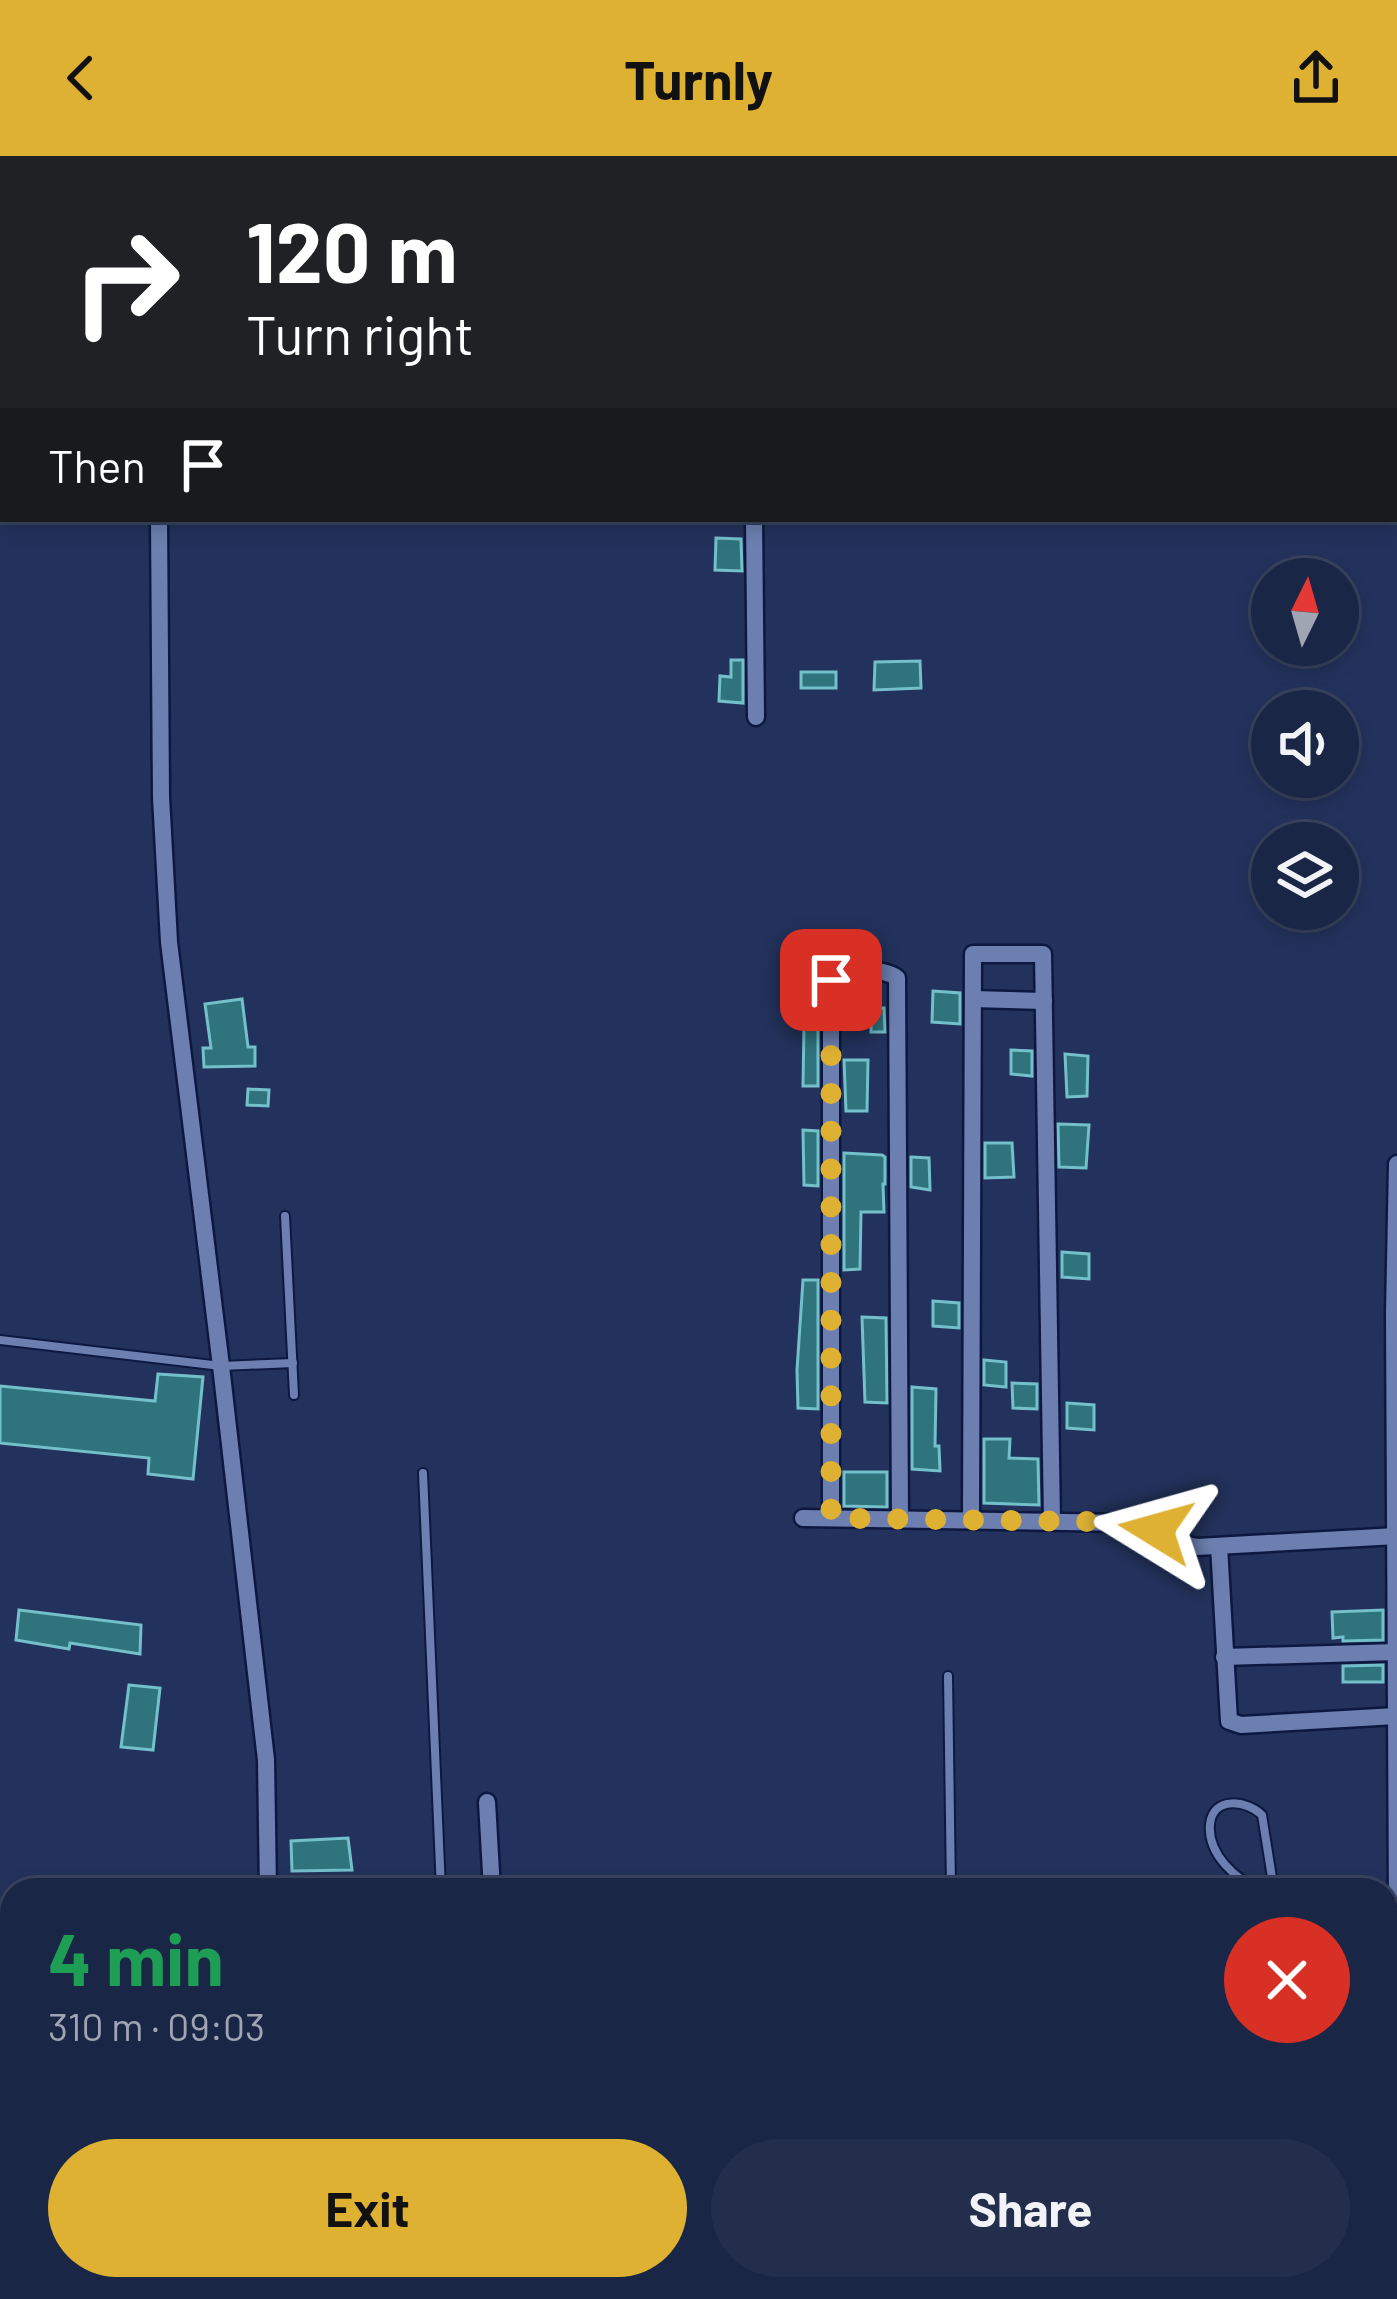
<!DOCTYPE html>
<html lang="en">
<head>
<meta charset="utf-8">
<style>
  body { margin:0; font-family:Barlow,sans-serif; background:#232e4c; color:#f1f3f6; height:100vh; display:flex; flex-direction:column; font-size:45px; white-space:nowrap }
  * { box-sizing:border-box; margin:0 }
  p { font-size:39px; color:#9fa5b3 }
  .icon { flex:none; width:66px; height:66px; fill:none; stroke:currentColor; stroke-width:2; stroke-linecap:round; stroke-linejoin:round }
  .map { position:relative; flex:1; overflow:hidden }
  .details { position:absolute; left:0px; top:1722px; width:1398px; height:423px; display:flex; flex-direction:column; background:#1a2645; border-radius:36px 36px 0 0; box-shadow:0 6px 18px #0003,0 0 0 3px #38435e }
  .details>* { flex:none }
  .guide { position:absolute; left:0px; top:0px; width:1398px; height:366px; box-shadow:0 6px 18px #0003,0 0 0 3px #38435e; background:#202124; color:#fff; overflow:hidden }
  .needle { width:78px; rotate:5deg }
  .buttons { position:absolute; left:1251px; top:402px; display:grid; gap:24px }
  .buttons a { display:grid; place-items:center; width:108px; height:108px; border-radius:50%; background:#1a2645; box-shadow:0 6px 18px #0003,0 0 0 3px #38435e; font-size:60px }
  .pin { position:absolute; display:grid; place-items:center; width:102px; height:102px; color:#fff; margin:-51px; border-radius:24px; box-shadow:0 6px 18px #0006 }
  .me { position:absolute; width:132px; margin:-66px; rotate:278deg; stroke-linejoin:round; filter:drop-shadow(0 0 9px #0008) }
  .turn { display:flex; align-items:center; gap:42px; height:252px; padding:0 48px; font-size:54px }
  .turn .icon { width:156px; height:156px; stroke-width:2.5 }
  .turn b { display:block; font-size:84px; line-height:102px }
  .then { display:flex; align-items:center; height:114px; padding:0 48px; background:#0003; gap:24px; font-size:45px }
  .round { display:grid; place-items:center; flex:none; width:126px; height:126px; border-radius:63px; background:#232e4c }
  .overview { display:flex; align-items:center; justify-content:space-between; height:204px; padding:0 48px }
  h1 { font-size:72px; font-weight:700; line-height:90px; color:#1e9e55 }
  .cta { display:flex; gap:24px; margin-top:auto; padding:24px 48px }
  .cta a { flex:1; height:138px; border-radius:72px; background:#deb133; color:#111; font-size:48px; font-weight:700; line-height:138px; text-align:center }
  .cta a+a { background:#232e4c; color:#f1f3f6 }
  header { display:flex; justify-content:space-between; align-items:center; height:156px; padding:0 48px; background:#deb133; color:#111; font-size:54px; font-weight:700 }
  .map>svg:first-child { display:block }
  .building { fill:#2f737c; stroke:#73bfca; stroke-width:3 }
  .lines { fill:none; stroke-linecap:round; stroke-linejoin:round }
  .lane-casing { stroke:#0d1840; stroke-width:12 }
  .street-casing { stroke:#0d1840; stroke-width:21 }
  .highway-casing { stroke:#0d1840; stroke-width:34 }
  .path { stroke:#647296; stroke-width:3; stroke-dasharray:6 9; stroke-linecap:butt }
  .lane { stroke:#6c7fb0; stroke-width:8 }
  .street { stroke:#6c7fb0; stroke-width:16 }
  .highway { stroke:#e29187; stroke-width:30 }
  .route { stroke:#deb133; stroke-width:21; stroke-dasharray:0 37.8 }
</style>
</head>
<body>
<header><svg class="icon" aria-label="back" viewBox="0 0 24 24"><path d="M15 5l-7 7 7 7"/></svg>Turnly<svg class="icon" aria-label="share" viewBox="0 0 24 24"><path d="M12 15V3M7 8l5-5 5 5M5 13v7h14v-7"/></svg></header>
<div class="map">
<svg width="1397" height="2143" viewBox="0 0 1397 2143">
  <rect width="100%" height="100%" fill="#23325c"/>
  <g class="building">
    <path d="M716,382L741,383L742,415L715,414Z"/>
    <path d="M731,504H743V547L719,545L720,520L731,521Z"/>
    <path d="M920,505L921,532L874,534L875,506Z"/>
    <rect x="801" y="516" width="35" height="16"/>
    <path d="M871,785V802L840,803L841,788Z"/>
    <path d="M805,808L825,809L818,823V930H803Z"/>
    <path d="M933,835L960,837V868L932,866Z"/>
    <path d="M242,843L248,891H255V910L204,911L203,892H211L205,848Z"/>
    <path d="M871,852H884L885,876H871Z"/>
    <path d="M1011,894L1032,895V920L1011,918Z"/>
    <path d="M1065,898L1088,900L1087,940L1067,941Z"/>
    <path d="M844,904H868L867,955H846Z"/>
    <path d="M248,933L269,934L268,950L247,949Z"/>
    <path d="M1058,968L1089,969L1086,1012L1059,1011Z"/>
    <path d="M803,974L818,975V1030L804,1029Z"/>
    <path d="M985,987H1012L1014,1021L985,1022Z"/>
    <path d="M844,997L882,999L885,1001V1028H883L884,1056H861L860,1113L844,1114Z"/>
    <path d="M911,1001L929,1002L930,1034L911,1031Z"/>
    <path d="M1062,1096L1089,1098V1123L1062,1121Z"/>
    <path d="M803,1124H818V1253L798,1252L797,1214Z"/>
    <path d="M933,1145L959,1147V1172L933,1170Z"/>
    <path d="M862,1161L886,1162L887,1247L865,1246Z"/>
    <path d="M984,1204L1006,1206V1231L984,1229Z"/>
    <path d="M158,1218L203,1221L193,1323L148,1318L149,1302L0,1287V1230L155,1245Z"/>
    <path d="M1012,1227L1037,1228V1253L1013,1252Z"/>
    <path d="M912,1231L936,1233L935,1290H939L940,1315L912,1313Z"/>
    <path d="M1067,1247L1094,1249V1274L1067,1272Z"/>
    <path d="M984,1283H1010L1009,1302L1038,1303L1039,1349L984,1347Z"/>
    <path d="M844,1316H887V1351L844,1350Z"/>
    <path d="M19,1454L141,1469L140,1498L70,1487L69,1493L16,1484Z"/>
    <path d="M1383,1454V1484L1343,1485V1481L1333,1482L1332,1456Z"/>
    <path d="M1383,1509V1526H1343V1510Z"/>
    <path d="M129,1529L160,1532L153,1594L121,1591Z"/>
    <path d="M348,1682L352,1714L292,1715L291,1685Z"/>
  </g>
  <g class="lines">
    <defs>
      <g id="lane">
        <path d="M285,1060L294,1239"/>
        <path d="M0,1184L221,1210L293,1207"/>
        <path d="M423,1317L441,1734"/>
        <path d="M948,1520L951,1734"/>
        <path d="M1261,1734C1236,1724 1207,1698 1210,1668C1213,1640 1247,1644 1262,1659L1274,1734"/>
        <path d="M361,2133V2143"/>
        <path d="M384,2133V2143"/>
        <path d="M454,2133V2143"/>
        <path d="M1384,2133L1385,2143"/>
        <path d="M856,2143L863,2133"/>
      </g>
      <g id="street">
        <path d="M144,0V3"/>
        <path d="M383,0L400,3"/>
        <path d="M432,3V0"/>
        <path d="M995,3L996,0"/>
        <path d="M1231,3L1232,0"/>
        <path d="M1296,3V0"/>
        <path d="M1368,3L1369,0"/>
        <path d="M1395,229H1397"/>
        <path d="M159,363L161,641L169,786L221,1210L266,1604L268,1734"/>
        <path d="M754,363L756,561"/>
        <path d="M973,843L1044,845"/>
        <path d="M1397,1008L1394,1157L1397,1753"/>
        <path d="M803,1362L1130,1367C1155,1369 1172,1387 1197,1391L1397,1380"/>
        <path d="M831,1362V823L833,818C849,812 884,812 897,822L900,1363"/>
        <path d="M971,1364L973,798H1043L1052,1365"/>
        <path d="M1219,1390L1229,1565L1241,1569L1396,1560"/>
        <path d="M1224,1501L1396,1496"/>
        <path d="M487,1646L492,1734"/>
        <path d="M1394,1820L1397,1861"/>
        <path d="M0,1966L12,1968"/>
        <path d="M285,2133L286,2143"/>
        <path d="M516,2133L517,2143"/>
      </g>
      <g id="highway">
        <path d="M1386,1797L1397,1792"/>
        <path d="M1386,1825L1397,1818"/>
        <path d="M923,2143L934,2133"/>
        <path d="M958,2143L969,2133"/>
      </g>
    </defs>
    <use href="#lane" class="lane-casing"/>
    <use href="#street" class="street-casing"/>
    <use href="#highway" class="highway-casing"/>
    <path class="path" d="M0,350L3,349"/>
    <use href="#lane" class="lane"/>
    <use href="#street" class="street"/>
    <use href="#highway" class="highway"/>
  </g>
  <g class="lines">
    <path class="route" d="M831,824V1362L1130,1366L1144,1368L1156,1374"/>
  </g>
</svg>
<div class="buttons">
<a><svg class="needle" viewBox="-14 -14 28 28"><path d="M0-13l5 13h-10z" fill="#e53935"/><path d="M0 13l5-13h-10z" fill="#9fa5b3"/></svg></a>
<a><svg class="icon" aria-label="sound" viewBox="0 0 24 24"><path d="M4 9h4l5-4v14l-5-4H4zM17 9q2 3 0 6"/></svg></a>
<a><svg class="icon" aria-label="layers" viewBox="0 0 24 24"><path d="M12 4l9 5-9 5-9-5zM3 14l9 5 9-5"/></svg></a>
</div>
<div class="pin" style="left:831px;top:824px;background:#d93025"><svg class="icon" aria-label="arrive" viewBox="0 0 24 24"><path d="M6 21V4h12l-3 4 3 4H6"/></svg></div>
<svg class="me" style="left:1156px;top:1374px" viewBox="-20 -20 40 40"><path d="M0-17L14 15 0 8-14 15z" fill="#deb133" stroke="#fff" stroke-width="4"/></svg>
<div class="guide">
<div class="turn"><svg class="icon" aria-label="right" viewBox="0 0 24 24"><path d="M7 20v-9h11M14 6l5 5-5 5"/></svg><div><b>120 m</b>Turn right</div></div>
<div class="then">Then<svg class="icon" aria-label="arrive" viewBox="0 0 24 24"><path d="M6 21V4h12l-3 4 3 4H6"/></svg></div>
</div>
<section class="details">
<div class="overview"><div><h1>4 min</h1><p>310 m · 09:03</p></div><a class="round" style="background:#d93025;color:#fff"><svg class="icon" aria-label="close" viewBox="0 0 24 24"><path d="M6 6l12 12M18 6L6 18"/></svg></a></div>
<div class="cta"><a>Exit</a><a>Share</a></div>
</section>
</div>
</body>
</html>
